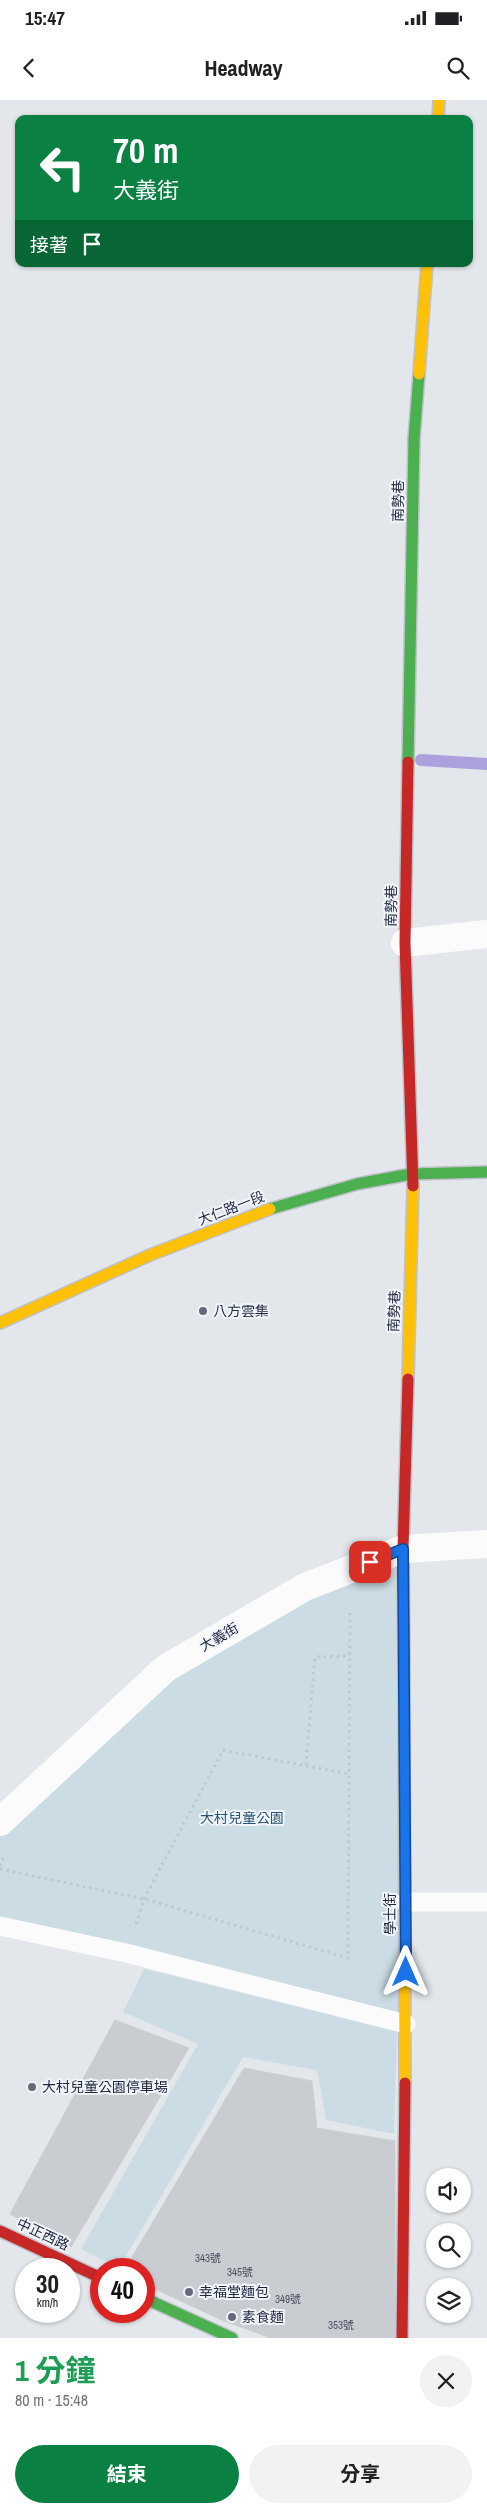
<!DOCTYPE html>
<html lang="zh-TW">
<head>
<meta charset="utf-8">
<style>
  body { margin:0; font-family:"Archivo Narrow","Noto Sans TC",sans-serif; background:#f2f2f2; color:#202124; height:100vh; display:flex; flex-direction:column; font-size:19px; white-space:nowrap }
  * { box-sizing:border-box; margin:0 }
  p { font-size:16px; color:#757577 }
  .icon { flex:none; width:28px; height:28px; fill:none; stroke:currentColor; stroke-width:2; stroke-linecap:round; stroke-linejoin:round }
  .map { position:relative; height:2238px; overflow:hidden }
  .panel { display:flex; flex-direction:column; background:#fff; flex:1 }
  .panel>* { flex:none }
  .guide { position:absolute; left:15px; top:15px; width:458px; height:152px; border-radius:10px; box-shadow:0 1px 4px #0004; background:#0b8043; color:#fff; overflow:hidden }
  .tools { position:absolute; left:426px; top:2068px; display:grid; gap:10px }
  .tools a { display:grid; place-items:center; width:45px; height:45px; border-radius:50%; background:#fff; box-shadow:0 1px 4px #0004; font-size:25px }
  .speed { position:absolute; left:15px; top:2158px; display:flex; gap:10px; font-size:25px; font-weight:700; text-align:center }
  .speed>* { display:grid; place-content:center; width:65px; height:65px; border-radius:50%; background:#fff; box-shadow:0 1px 4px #0004; line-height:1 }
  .speed small { font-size:12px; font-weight:400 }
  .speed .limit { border:8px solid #d22; background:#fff; color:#111 }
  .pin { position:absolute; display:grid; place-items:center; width:42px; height:42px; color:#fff; margin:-21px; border-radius:10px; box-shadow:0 2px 8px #0006 }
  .me { position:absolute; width:55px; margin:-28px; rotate:0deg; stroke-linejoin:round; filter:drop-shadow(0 0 4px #0008) }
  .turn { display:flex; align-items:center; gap:18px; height:105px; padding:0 15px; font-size:22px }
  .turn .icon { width:65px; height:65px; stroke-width:2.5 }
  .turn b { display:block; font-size:35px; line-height:42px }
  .then { display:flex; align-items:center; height:48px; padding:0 15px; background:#0003; gap:10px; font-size:19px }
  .round { display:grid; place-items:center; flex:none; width:52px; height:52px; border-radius:26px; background:#f2f2f2 }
  .head { display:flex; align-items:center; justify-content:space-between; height:85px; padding:0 15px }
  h1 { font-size:30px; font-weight:700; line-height:38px; color:#1e9e55 }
  .primary-button { display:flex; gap:10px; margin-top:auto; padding:10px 15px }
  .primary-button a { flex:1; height:58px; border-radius:30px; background:#0b8043; color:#fff; font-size:20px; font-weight:700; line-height:58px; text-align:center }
  .primary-button a+a { background:#f2f2f2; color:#202124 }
  .status { display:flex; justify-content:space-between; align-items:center; height:35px; padding:0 25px; background:#fff; direction:ltr }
  .status svg { height:14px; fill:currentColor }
  header { display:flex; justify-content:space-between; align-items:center; height:65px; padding:0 15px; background:#fff; font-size:22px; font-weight:700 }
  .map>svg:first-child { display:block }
  .green { fill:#cbdce4 }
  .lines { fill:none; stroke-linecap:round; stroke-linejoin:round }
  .stream { stroke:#aca1dd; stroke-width:12 }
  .building { fill:#c9ccd1; stroke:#cccfd3 }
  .fast-casing { stroke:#bfc2ca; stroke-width:14 }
  .slow-casing { stroke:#bfc2ca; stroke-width:14 }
  .jam-casing { stroke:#bfc2ca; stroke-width:14 }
  .path { stroke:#c4c6cd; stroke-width:3; stroke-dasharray:2.5 4; stroke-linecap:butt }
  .lane { stroke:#fbfbfc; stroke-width:19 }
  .street { stroke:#fbfbfc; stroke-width:28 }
  .fast { stroke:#4caf50; stroke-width:11 }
  .slow { stroke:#ffc107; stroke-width:11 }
  .jam { stroke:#c62828; stroke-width:11 }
  .route-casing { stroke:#114b97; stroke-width:12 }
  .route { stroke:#1a73e8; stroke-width:9 }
  .poi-dot { fill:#64697b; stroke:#f1f5f9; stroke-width:2 }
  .labels { text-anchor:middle; stroke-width:4; stroke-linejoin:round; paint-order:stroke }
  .number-label { font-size:11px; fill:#4b5165 }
  .street-label { font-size:14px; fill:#1f263f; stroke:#f1f5f9 }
  .poi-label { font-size:14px; fill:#1f263f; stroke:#f1f5f9; text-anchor:start }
  .park-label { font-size:14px; fill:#265579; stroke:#f1f5f9 }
</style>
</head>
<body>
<div class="status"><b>15:47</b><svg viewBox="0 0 49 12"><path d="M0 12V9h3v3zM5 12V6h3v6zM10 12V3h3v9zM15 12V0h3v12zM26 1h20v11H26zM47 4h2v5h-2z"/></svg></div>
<header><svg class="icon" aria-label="back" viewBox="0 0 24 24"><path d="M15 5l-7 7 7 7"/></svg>Headway<svg class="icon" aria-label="search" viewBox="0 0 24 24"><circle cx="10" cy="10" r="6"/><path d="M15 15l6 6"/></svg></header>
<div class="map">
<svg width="487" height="2238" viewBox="0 0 487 2238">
  <rect width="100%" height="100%" fill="#e3e6ea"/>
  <g class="green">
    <path d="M403,1449L406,1924L0,1827V1722L166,1568Z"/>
    <path d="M144,1869L397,1931L394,2034L326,2020L317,1970L243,1957L119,2168L81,2149L198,1944L123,1912Z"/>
  </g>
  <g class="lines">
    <path class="stream" d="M421,660L487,664"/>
  </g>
  <g class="building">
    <path d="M115,1920L189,1948L71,2147L10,2114Z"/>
    <path d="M244,1968L312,1981L317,2028L395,2041V2238H271L224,2221L144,2184V2169H125Z"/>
  </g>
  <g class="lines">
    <defs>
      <g id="fast">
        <path d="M408,662L414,339L419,274"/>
        <path d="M270,1109L357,1084L411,1074L487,1072"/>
        <path d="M144,2198L232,2238"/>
      </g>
      <g id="slow">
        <path d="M438,19L439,0"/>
        <path d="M419,274L427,164"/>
        <path d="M0,1223L150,1155L270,1109"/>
        <path d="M408,1279L413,1086"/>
        <path d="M404,1566L405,1983"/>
      </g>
      <g id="jam">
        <path d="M408,662L405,843L413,1086"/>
        <path d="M404,1566L403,1449L408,1279"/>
        <path d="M0,2131L101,2178"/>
        <path d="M402,2238L405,1983"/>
      </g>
    </defs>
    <use href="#fast" class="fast-casing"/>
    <use href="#slow" class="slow-casing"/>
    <use href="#jam" class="jam-casing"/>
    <g class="path">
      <path d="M306,1665L315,1557L350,1556"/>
      <path d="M0,1766L3,1758"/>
      <path d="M0,1769L144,1799L348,1858L350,1510"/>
      <path d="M136,1824L144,1799L223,1650L349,1674"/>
    </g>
    <g class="lane">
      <path d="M405,1802H487"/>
      <path d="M0,1826L126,1853L406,1924"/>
    </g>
    <g class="street">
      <path d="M405,843L487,834"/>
      <path d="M0,1722L166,1568L305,1487L403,1449L487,1444"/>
    </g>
    <use href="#fast" class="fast"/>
    <use href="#slow" class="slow"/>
    <use href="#jam" class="jam"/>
  </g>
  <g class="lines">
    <defs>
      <path id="route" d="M370,1462L403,1449L406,1872"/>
    </defs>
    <use href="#route" class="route-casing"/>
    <use href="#route" class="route"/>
  </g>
  <g class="poi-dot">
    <circle cx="203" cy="1211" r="5"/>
    <circle cx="32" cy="1987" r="5"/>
    <circle cx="189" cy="2192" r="5"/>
    <circle cx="232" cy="2217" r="5"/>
  </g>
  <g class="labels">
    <g class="number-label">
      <text x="208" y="2162">343號</text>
      <text x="240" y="2176">345號</text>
      <text x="288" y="2203">349號</text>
      <text x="341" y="2229">353號</text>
    </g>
    <g class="street-label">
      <text transform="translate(398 401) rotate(-89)" y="5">南勢巷</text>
      <text transform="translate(391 806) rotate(-89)" y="5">南勢巷</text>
      <text transform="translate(231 1108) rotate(-21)" y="5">大仁路一段</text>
      <text transform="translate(394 1211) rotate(-88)" y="5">南勢巷</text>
      <text transform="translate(219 1537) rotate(-30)" y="5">大義街</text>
      <text transform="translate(390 1814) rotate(-90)" y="5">學士街</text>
      <text transform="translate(43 2134) rotate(25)" y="5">中正西路</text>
    </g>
    <g class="poi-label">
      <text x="213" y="1216">八方雲集</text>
      <text x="42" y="1992">大村兒童公園停車場</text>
      <text x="199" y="2197">幸福堂麵包</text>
      <text x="242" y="2222">素食麵</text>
    </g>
    <g class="park-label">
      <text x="242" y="1723">大村兒童公園</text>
    </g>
  </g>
</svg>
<div class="tools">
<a><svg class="icon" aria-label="sound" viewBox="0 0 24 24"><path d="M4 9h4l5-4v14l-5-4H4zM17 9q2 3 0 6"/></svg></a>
<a><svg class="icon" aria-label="search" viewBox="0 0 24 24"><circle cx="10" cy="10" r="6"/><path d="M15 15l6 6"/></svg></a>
<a><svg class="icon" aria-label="layers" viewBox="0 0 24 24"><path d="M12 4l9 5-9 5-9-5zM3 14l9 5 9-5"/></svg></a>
</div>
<div class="speed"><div>30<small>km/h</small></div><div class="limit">40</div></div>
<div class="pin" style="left:370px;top:1462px;background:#d93025"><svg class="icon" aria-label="arrive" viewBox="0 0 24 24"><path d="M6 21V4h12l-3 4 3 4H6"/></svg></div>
<svg class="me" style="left:406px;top:1872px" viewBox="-20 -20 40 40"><path d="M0-17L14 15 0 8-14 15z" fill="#1a73e8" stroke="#fff" stroke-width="4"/></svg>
<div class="guide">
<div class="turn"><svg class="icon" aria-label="left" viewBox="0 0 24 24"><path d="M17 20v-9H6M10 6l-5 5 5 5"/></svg><div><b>70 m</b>大義街</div></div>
<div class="then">接著<svg class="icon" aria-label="arrive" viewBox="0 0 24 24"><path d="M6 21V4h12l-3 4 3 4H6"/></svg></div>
</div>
</div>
<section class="panel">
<div class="head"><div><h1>1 分鐘</h1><p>80 m · 15:48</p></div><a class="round"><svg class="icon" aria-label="close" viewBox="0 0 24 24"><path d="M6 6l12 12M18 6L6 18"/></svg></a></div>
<div class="primary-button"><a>結束</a><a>分享</a></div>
</section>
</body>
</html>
